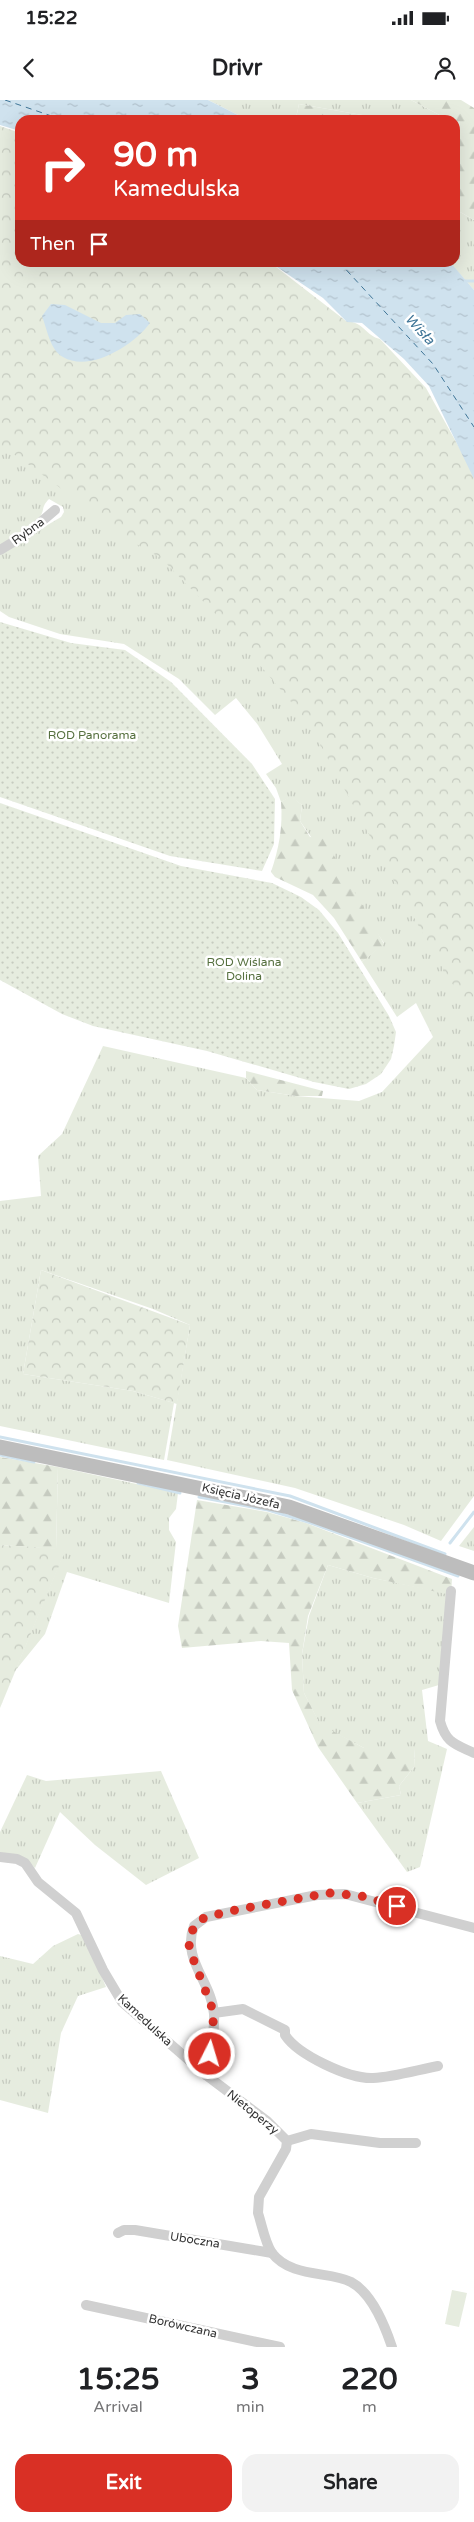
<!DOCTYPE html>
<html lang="en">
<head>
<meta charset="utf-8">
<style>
  body { margin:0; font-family:"Varela Round",sans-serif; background:#f2f2f2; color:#202124; height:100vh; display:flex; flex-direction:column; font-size:19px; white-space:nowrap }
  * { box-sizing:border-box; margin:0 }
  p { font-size:16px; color:#757577 }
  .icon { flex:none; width:28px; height:28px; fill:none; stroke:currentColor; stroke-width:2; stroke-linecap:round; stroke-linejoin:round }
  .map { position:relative; height:2247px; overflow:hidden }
  .drawer { display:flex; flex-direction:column; background:#fff; flex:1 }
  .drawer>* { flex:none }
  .top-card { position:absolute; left:15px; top:15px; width:445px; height:152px; border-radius:15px; box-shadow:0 5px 20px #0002; background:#d93025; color:#fff; overflow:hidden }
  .pin { position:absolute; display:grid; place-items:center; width:42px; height:42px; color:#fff; margin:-21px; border:2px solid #fff; border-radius:50%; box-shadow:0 1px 5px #0007 }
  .me { position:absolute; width:55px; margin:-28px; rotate:5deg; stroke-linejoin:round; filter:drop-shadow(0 0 4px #0008) }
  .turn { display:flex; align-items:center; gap:18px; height:105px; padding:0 15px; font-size:22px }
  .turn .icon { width:65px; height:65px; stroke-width:2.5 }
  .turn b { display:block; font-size:35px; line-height:42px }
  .then { display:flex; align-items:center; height:48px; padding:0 15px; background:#0003; gap:10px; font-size:19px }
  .eta { display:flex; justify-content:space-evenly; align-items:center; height:85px; text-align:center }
  .eta b { font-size:30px; font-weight:800; line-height:35px }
  .action { display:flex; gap:10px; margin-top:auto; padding:10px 15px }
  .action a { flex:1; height:58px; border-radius:15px; background:#d93025; color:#fff; font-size:20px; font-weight:800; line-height:58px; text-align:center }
  .action a+a { background:#f2f2f2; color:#202124 }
  .status { display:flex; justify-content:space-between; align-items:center; height:35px; padding:0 25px; background:#fff; direction:ltr }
  .status svg { height:14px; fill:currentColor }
  header { display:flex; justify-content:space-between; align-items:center; height:65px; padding:0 15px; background:#fff; font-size:22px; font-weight:800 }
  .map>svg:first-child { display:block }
  .grass { fill:url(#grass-tufts) }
  .forest { fill:url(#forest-firs) }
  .park { fill:url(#park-crowns) }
  .garden { fill:url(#garden-dots) }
  .pitch { fill:#e6ecdf }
  .water { fill:url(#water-ripples) }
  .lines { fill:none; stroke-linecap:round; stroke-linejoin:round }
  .stream { stroke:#cfe2ee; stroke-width:3 }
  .ferry { stroke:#3f7597; stroke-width:1; stroke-dasharray:6 5; stroke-linecap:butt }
  .minor { stroke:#d0d0d0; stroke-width:10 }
  .secondary { stroke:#bdbdbd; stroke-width:15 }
  .route { stroke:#d93025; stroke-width:9; stroke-dasharray:0 16.2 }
  .labels { text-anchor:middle; stroke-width:5; stroke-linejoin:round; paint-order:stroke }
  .street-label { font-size:12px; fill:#333; stroke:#fff }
  .park-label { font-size:12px; fill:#56703f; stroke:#fff }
  .water-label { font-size:14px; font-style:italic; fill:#3f7597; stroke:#fff }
</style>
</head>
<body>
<div class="status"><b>15:22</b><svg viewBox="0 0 49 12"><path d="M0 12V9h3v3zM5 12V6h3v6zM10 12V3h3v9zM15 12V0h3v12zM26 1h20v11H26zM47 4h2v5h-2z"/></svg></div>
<header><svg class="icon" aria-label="back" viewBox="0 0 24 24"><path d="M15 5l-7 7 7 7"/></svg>Drivr<svg class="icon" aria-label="person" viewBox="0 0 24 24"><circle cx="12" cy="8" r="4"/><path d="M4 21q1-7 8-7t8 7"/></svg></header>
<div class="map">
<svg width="474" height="2247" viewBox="0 0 474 2247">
  <defs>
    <pattern id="grass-tufts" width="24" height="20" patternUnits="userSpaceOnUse" patternTransform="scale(1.25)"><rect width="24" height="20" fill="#e6ecdf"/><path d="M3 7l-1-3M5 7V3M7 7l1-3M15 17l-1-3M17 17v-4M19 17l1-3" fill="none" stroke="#c6cbc0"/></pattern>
    <pattern id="forest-firs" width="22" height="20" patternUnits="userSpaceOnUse" patternTransform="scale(1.25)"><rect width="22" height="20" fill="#e6ecdf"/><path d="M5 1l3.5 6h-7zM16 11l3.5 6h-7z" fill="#c6cbc0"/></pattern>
    <pattern id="park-crowns" width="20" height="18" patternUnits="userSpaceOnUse" patternTransform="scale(1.25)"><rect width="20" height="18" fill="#e6ecdf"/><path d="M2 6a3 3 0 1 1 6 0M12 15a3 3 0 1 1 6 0" fill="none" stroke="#c6cbc0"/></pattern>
    <pattern id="garden-dots" width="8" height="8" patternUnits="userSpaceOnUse" patternTransform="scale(1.25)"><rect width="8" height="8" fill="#e6ecdf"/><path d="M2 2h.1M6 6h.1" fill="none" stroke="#c6cbc0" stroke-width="1.8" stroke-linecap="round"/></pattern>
    <pattern id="water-ripples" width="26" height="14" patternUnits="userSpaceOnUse" patternTransform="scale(1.25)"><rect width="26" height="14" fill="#cfe2ee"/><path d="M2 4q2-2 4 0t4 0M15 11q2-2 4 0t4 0" fill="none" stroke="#b2c2cd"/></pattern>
  </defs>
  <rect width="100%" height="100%" fill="#fff"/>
  <g class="grass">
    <path d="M208,0H411L449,20H372L362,15L299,4L296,18L300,20H248Z"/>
    <path d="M455,109L474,120V190L450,163L455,162Z"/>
    <path d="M0,324L74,337L474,782V1396L441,1441L404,1425L295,1388L167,1360L190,1225L153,1209L41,1170L23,1274L133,1291L174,1303L164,1360L0,1326V1101L41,1096L38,1056L62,1034L103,946L246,978L257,990L296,996L359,1001L382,992L433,937L416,903L397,917L362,862L384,843L300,721L302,705L291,697L281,702L276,688L266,674L282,664L258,625L236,598L215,615L179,579L124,544L60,534L9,517L0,511V453L61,417L64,412L63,407L49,399C41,407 45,409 40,417C33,429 12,438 0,446Z"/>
    <path d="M58,1367L178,1393L176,1409L169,1418V1430L176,1442L169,1503L67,1472L45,1534L15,1571L65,1450L56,1449Z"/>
    <path d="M474,1427V1451L459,1446Z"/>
    <path d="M328,1465L373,1478L451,1494L439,1585L422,1590L428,1641L447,1649L420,1767L407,1772L357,1703L401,1695L399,1686L414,1667L415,1648H364L320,1625L304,1593L302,1554L309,1516Z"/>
    <path d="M161,1671L199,1758L146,1785L95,1745L60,1712L35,1768L21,1756L0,1753V1732L27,1675L46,1681Z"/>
    <path d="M78,1834L85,1836L106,1887L78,1896L61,1933L48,2013L0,2000V1856L33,1864L53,1846Z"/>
  </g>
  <g class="forest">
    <path d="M411,0H461L474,8V120L455,109V37L458,31L455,20H449Z"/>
    <path d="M299,4L362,15L372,20H300L296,18Z"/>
    <path d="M291,696L302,705L300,721L310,737L324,738L384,844L362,862L334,818L313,795L275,777L271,772C279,748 283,727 281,702Z"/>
    <path d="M246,971L323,991L322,996H296L257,990L246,978Z"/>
    <path d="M0,1357L58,1367L56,1449L0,1445Z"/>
    <path d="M197,1400L267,1412L306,1423L452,1479L451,1495L373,1478L328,1465L308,1516L302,1554L304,1593L320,1624L364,1648H415L414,1667L399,1686L401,1695L357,1703L318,1647L292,1590L289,1543L261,1541L182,1548L178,1526Z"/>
  </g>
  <g class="park">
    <path d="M0,26L20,33V162L271,163L346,221C364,222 366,236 380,239L426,288L474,374V919L430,847L308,622L227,526L161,458L136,444L17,356L0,348Z"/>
    <path d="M41,1170L190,1225L177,1304L133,1291L23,1274Z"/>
    <path d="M0,1445L66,1449L0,1608Z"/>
  </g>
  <g class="garden">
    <path d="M0,522L71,543L125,550L171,582L252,664L275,699L274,744L262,771L170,756L0,697Z"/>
    <path d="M0,703L181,766L272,783L301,797L319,810L338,833L389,916L396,932L394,946L391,959L381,974L366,984L349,989L314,982L207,951L93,926L62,914L0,880Z"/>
  </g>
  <path class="pitch" d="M452,2190L467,2193L459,2227L445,2224Z"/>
  <g class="water">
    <path d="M0,0H208L248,20H20V31L0,25Z"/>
    <path d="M450,162L474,190V379L429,286L404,259L362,223L347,222L323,198L271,163Z"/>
    <path d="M51,204L65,205L101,223H115L126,215L140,214L150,223C134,245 90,273 63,257C50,250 47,229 42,216Z"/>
  </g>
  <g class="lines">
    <g class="stream">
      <path d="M465,181H474"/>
      <path d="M0,1337L290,1396L445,1454"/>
      <path d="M0,1355L34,1362"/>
      <path d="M138,1383L180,1393"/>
      <path d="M199,1397L268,1410L308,1422L458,1476"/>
      <path d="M450,1443L474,1412"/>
    </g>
    <g class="ferry">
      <path d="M5,0L63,20"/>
      <path d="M339,162L433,264L474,327"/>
    </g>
    <g class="minor">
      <path d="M0,450L28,433L55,410"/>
      <path d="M451,1491L440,1621C446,1643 455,1644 474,1653"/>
      <path d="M0,1757L17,1759L25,1763L38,1782L76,1813L103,1870L122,1902L206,1975L267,2021L287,2041L286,2049L259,2097L258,2113C262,2125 265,2143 272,2153C291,2178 330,2171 351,2182C372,2193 385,2226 392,2247"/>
      <path d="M214,1913L243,1909L285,1930V1935C298,1955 349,1979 373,1978C394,1977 417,1970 438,1966"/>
      <path d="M206,1975C210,1956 215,1933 214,1914C212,1882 181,1859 194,1826L206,1817L317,1795L345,1794L474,1828"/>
      <path d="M287,2041L311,2034L380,2043H416"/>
      <path d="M118,2133L124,2130H135L272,2153"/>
      <path d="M86,2205L280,2247"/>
    </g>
    <path class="secondary" d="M0,1347L289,1407L474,1473"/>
  </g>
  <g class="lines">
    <path class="route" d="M210,1954L214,1913L189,1848L190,1835L197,1822L206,1817L240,1809L329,1793L361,1796L397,1806"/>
  </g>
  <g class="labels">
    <g class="street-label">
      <text transform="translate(28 431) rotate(-36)" y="4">Rybna</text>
      <text transform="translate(241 1396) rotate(13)" y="4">Księcia Józefa</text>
      <text transform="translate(145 1920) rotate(43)" y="4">Kamedulska</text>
      <text transform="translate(253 2012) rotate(39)" y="4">Nietoperzy</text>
      <text transform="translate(195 2140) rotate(9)" y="4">Uboczna</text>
      <text transform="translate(183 2226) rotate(13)" y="4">Borówczana</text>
    </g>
    <g class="park-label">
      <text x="92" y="639">ROD Panorama</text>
      <text x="244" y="866">ROD Wiślana<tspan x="244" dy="14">Dolina</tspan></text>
    </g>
    <g class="water-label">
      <text transform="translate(420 229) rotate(47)" y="5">Wisła</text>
    </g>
  </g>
</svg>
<div class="pin" style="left:397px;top:1806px;background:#d93025"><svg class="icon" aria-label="arrive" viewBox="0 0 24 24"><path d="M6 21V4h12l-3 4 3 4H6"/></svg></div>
<svg class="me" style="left:210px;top:1954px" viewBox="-20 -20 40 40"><circle r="17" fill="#d93025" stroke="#fff" stroke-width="3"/><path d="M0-11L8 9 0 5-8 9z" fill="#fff"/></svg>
<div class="top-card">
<div class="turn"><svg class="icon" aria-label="right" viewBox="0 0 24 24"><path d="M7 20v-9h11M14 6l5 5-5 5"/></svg><div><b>90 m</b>Kamedulska</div></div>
<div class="then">Then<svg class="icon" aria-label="arrive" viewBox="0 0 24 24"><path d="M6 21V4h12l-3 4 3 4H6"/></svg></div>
</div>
</div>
<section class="drawer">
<div class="eta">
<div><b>15:25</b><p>Arrival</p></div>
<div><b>3</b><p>min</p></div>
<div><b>220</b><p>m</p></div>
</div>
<div class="action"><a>Exit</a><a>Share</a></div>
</section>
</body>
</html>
